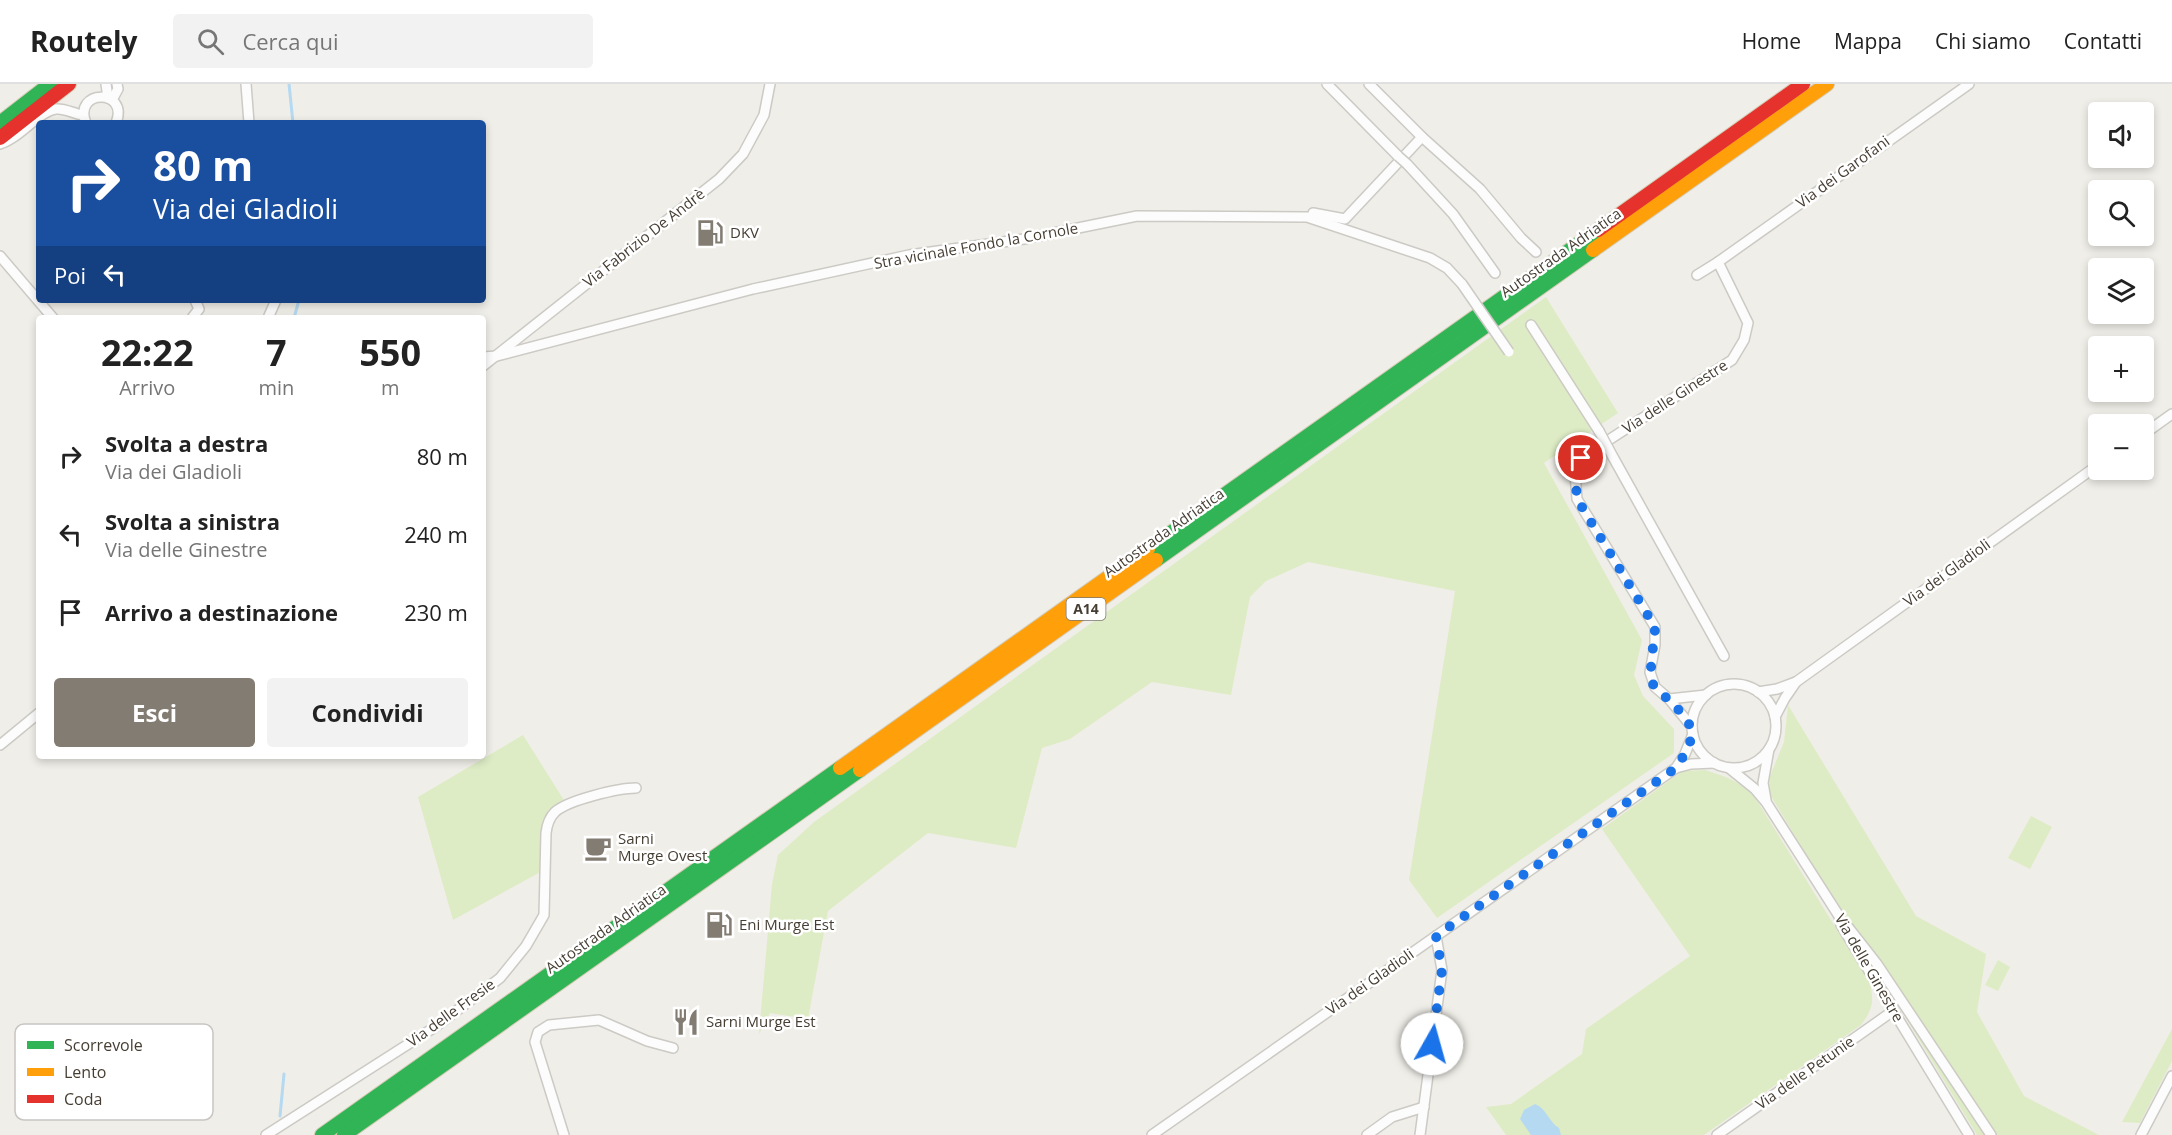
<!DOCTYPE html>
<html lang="it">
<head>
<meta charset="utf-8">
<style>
  body { margin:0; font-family:"Open Sans",sans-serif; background:#f2f2f2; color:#222; height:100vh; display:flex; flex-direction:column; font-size:22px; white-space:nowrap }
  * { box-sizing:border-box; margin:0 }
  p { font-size:20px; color:#767676 }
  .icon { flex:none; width:33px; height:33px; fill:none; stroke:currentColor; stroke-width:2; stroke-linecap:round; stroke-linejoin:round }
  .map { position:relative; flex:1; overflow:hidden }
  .drawer { position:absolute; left:36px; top:231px; width:450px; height:444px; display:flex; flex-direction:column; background:#fff; border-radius:6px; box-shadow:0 3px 9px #0003 }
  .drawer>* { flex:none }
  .top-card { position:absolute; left:36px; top:36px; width:450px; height:183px; border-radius:6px; box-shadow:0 3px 9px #0003; background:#1a4fa0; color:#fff; overflow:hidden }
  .fabs { position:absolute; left:2088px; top:18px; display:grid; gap:12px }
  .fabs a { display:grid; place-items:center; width:66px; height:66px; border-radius:6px; background:#fff; box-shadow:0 3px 9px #0003; font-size:30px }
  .pin { position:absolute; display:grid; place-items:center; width:51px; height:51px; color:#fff; margin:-26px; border:3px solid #fff; border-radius:50%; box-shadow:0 2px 6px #0007 }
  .me { position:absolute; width:66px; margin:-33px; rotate:7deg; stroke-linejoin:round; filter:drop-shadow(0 0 4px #0008) }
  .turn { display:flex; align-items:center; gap:21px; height:126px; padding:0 18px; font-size:27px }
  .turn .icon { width:78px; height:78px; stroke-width:2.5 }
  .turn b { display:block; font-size:42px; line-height:51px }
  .then { display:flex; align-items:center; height:57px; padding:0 18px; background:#0003; gap:12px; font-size:22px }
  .eta { display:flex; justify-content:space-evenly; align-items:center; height:102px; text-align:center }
  .eta b { font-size:36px; font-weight:700; line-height:42px }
  .cta { display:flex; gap:12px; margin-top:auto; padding:12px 18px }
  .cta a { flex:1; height:69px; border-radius:6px; background:#827c72; color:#fff; font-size:24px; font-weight:700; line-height:69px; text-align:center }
  .cta a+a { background:#f2f2f2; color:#222 }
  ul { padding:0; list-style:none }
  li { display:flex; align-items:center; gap:18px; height:78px; padding:0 18px }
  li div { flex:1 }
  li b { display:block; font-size:22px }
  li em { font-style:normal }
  header { display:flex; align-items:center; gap:36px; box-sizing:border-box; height:84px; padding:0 30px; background:#fff; border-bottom:2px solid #e0e0e0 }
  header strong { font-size:28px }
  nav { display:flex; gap:33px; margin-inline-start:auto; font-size:21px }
  .search { width:420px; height:54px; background:#f2f2f2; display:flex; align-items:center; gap:15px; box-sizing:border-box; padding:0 21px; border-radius:6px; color:#767676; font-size:22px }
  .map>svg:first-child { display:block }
  .green { fill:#ddecc5 }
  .water { fill:#b4d9f1 }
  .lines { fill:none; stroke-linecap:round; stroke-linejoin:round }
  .stream { stroke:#b4d9f1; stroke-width:3 }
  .street-casing { stroke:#cccac4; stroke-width:12 }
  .fast-casing { stroke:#d3cab3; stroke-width:16 }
  .slow-casing { stroke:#d3cab3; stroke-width:16 }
  .jam-casing { stroke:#d3cab3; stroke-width:16 }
  .street { stroke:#fdfcfc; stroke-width:9 }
  .fast { stroke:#30b455; stroke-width:14 }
  .slow { stroke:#ff9f0a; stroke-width:14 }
  .jam { stroke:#e5322d; stroke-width:14 }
  .street-bridge-casing { stroke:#cccac4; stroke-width:12; stroke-linecap:butt }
  .street-bridge { stroke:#fdfcfc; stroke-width:9 }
  .route { stroke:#1a73e8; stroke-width:10; stroke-dasharray:0 18 }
  .labels { text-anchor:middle; stroke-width:5; stroke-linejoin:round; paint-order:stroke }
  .shield { fill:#fff; stroke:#7e7870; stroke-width:1.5 }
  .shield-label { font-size:14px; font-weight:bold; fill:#463e33 }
  .street-label { font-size:15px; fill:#463e33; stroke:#fff }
  .poi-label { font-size:15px; fill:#463e33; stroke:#fff; text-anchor:start }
  .key { fill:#fff; stroke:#c8c5c2; stroke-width:1.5 }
  .key-label { font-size:16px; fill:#463e33 }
</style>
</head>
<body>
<header>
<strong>Routely</strong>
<div class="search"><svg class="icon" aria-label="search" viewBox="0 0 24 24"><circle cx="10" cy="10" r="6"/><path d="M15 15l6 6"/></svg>Cerca qui</div>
<nav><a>Home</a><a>Mappa</a><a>Chi siamo</a><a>Contatti</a></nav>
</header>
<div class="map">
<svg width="2172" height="1051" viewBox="0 0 2172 1051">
  <rect width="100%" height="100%" fill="#f0eee8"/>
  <g class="green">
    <path d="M1546,213L1618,329L1544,379L1642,556L1634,591L1643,612L1674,645V669L1437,834L1409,796L1455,507L1308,478L1266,497L1250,513L1231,611L1152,598L1070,655L1042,664L1016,764L928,749L828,827L808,935L770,929L759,950L772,800L778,771L814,738Z"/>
    <path d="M1788,621L1916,832L1986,870L1977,928L2024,1012L2099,1051H1977L1769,709L1770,692L1784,658Z"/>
    <path d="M523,651L567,721L551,732L546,785L453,836L418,713Z"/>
    <path d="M1705,686C1727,693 1741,697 1756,715L1870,899C1874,918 1873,925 1861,941L1704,1051H1506L1486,1023L1511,1020L1582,970L1586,945L1690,872L1602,745L1683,687Z"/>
    <path d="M2031,732L2052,743L2030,785L2008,774Z"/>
    <path d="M1998,876L2010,883L1998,907L1985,901Z"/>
    <path d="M2172,945V977L2140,1039L2122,1038Z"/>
  </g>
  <path class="water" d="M1535,1020C1546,1024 1549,1038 1559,1044L1561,1051H1531L1520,1035L1524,1026Z"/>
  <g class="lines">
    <g class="stream">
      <path d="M289,0L293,39"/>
      <path d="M294,234L299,216"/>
      <path d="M280,1032L284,990"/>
    </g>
    <defs>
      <g id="street">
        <path d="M106,0L108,14"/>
        <path d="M246,0L249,39"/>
        <path d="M1327,0L1398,72"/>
        <path d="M1369,0L1422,53L1480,105L1521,154L1536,168"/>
        <path d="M112,16L118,5L117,0"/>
        <path d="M86,39C72,5 130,4 116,39"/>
        <path d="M0,60C20,54 39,27 56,25C65,24 74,30 83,31"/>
        <path d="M1407,80L1453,130L1495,189"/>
        <path d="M1313,129L1345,135L1422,53"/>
        <path d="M0,172L53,234"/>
        <path d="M1697,191L1718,178L1969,0"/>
        <path d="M192,234L199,225L195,216"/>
        <path d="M268,234L276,216"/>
        <path d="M1531,241L1599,347"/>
        <path d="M483,273L497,272L753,205L909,171L1024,155L1137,132L1307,133L1430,174L1447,184L1462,200"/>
        <path d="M483,282L719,95L743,70L764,31L770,0"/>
        <path d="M2144,350L2172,330"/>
        <path d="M1613,373L1724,572"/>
        <circle cx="1734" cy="642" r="42"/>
        <path d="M1758,608L1777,605L1796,598L2098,381"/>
        <path d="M1669,615L1706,611"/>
        <path d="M1775,633L1785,614L1796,598"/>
        <path d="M1692,643L1669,615L1655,603L1650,588L1655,561V543L1577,415L1575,389L1581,374L1732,276L1744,256L1748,239L1718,178"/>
        <path d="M0,661L39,629"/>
        <path d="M1676,684L1691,680L1714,679"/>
        <path d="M1729,684L1755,705L1766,718L1839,832L1841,841L1969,1051"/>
        <path d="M1766,716L1763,699L1769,665"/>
        <path d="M1848,843L1877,880L1991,1051"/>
        <path d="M266,1051L435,943L500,894L526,862L544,831L546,749C547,740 549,734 555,728C568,716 619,704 636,704"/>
        <path d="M564,1051L535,958L538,948L549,941L599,936L647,957L673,964"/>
        <path d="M1152,1051L1676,684L1685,670L1693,650"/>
        <path d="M1367,1051L1392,1033L1424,1023"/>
        <path d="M1420,1051L1442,886L1436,852"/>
        <path d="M1717,1051L1893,927"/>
        <path d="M2141,1051L2172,992"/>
      </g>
      <g id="fast">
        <path d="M0,39L50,0"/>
        <path d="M1148,465L1598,146"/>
        <path d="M1156,476L1593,166"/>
        <path d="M322,1051L840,684"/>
        <path d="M344,1051L860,686"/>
      </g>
      <g id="slow">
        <path d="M1593,166L1827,0"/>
        <path d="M840,684L1148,465"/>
        <path d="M860,686L1156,476"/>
      </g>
      <g id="jam">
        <path d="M0,54L69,0"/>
        <path d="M1598,146L1803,0"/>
      </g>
    </defs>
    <use href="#street" class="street-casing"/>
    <use href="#fast" class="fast-casing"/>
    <use href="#slow" class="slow-casing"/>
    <use href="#jam" class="jam-casing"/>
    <use href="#street" class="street"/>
    <use href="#fast" class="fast"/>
    <use href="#slow" class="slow"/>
    <use href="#jam" class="jam"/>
    <defs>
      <g id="street-bridge">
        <path d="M1398,72L1407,80"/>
        <path d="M1462,200L1509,268"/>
        <path d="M1599,347L1613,373"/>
      </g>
    </defs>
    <use href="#street-bridge" class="street-bridge-casing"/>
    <use href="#street-bridge" class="street-bridge"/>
  </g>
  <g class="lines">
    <path class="route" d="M1432,960L1442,886L1436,852L1676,684C1698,650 1697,644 1669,616C1665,612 1658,608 1655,604C1646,591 1655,559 1655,543L1577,415L1575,388L1581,374"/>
  </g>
  <defs>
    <symbol id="fuel-bare" viewBox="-9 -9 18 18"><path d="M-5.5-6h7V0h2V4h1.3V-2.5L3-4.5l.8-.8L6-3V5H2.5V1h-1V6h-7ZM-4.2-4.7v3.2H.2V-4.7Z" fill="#827c72" stroke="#fff" stroke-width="2.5" paint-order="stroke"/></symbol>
    <symbol id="cafe-bare" viewBox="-9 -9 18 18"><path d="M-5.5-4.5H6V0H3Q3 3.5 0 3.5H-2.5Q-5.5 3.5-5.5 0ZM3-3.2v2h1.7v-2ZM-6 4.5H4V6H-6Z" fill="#827c72" stroke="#fff" stroke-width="2.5" paint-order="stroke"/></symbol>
    <symbol id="restaurant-bare" viewBox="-9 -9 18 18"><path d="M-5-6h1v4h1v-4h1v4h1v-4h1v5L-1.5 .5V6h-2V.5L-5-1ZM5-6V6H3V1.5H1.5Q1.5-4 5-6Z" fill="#827c72" stroke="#fff" stroke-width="2.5" paint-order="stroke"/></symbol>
  </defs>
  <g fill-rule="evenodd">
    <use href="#fuel-bare" x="691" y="130" width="38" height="38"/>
    <use href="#cafe-bare" x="579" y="745" width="38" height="38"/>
    <use href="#fuel-bare" x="700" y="822" width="38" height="38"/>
    <use href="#restaurant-bare" x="667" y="919" width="38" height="38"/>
  </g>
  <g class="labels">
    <rect class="shield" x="1066.5" y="514" width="39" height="22" rx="4.5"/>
    <g class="shield-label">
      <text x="1086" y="530">A14</text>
    </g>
    <g class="street-label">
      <text transform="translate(1843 88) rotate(-36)" y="5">Via dei Garofani</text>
      <text transform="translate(644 154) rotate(-38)" y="5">Via Fabrizio De Andrè</text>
      <text transform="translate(976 162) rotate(-10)" y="5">Stra vicinale Fondo la Cornole</text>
      <text transform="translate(1561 169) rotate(-35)" y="5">Autostrada Adriatica</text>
      <text transform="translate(1675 313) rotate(-33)" y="5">Via delle Ginestre</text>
      <text transform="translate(1164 449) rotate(-35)" y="5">Autostrada Adriatica</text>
      <text transform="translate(1947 489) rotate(-36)" y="5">Via dei Gladioli</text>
      <text transform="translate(606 845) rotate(-35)" y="5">Autostrada Adriatica</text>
      <text transform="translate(1869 884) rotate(60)" y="5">Via delle Ginestre</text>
      <text transform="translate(1370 898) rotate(-35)" y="5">Via dei Gladioli</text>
      <text transform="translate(451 929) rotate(-36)" y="5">Via delle Fresie</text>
      <text transform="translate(1805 989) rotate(-35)" y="5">Via delle Petunie</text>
    </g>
    <g class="poi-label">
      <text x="730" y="154">DKV</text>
      <text x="618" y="760">Sarni<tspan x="618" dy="17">Murge Ovest</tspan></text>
      <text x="739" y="846">Eni Murge Est</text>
      <text x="706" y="943">Sarni Murge Est</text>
    </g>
  </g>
  <rect x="15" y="940" width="198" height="96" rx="9" class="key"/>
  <rect x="27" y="957" width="27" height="8" fill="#30b455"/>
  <rect x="27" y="984" width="27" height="8" fill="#ff9f0a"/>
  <rect x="27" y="1011" width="27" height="8" fill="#e5322d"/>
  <g class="key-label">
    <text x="64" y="967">Scorrevole</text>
    <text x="64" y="994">Lento</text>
    <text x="64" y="1021">Coda</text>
  </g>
</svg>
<div class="fabs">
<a><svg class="icon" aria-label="sound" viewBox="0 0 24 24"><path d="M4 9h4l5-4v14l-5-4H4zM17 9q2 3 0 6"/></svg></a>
<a><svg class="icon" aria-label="search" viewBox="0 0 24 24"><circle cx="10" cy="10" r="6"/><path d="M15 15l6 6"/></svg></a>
<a><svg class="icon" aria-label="layers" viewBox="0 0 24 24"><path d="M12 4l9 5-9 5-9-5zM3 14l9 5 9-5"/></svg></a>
<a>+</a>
<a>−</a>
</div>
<div class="pin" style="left:1581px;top:374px;background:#d93025"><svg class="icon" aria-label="arrive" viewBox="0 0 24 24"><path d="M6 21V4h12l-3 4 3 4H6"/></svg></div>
<svg class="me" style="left:1432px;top:960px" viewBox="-20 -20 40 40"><circle r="19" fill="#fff"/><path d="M0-13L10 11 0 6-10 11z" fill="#1a73e8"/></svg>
<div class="top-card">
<div class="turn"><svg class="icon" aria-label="right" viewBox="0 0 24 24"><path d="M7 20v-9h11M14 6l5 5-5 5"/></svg><div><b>80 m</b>Via dei Gladioli</div></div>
<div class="then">Poi<svg class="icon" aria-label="left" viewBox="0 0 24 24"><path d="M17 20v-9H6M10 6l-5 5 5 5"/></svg></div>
</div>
<section class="drawer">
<div class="eta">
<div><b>22:22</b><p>Arrivo</p></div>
<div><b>7</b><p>min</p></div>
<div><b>550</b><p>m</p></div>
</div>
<ul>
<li><svg class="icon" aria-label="right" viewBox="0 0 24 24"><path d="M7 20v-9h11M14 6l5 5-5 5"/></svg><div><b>Svolta a destra</b><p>Via dei Gladioli</p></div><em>80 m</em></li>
<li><svg class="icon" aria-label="left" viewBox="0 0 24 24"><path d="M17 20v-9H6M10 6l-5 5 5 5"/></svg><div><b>Svolta a sinistra</b><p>Via delle Ginestre</p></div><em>240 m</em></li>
<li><svg class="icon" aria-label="arrive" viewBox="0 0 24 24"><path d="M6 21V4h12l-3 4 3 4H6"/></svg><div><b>Arrivo a destinazione</b></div><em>230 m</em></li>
</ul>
<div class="cta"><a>Esci</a><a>Condividi</a></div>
</section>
</div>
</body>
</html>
